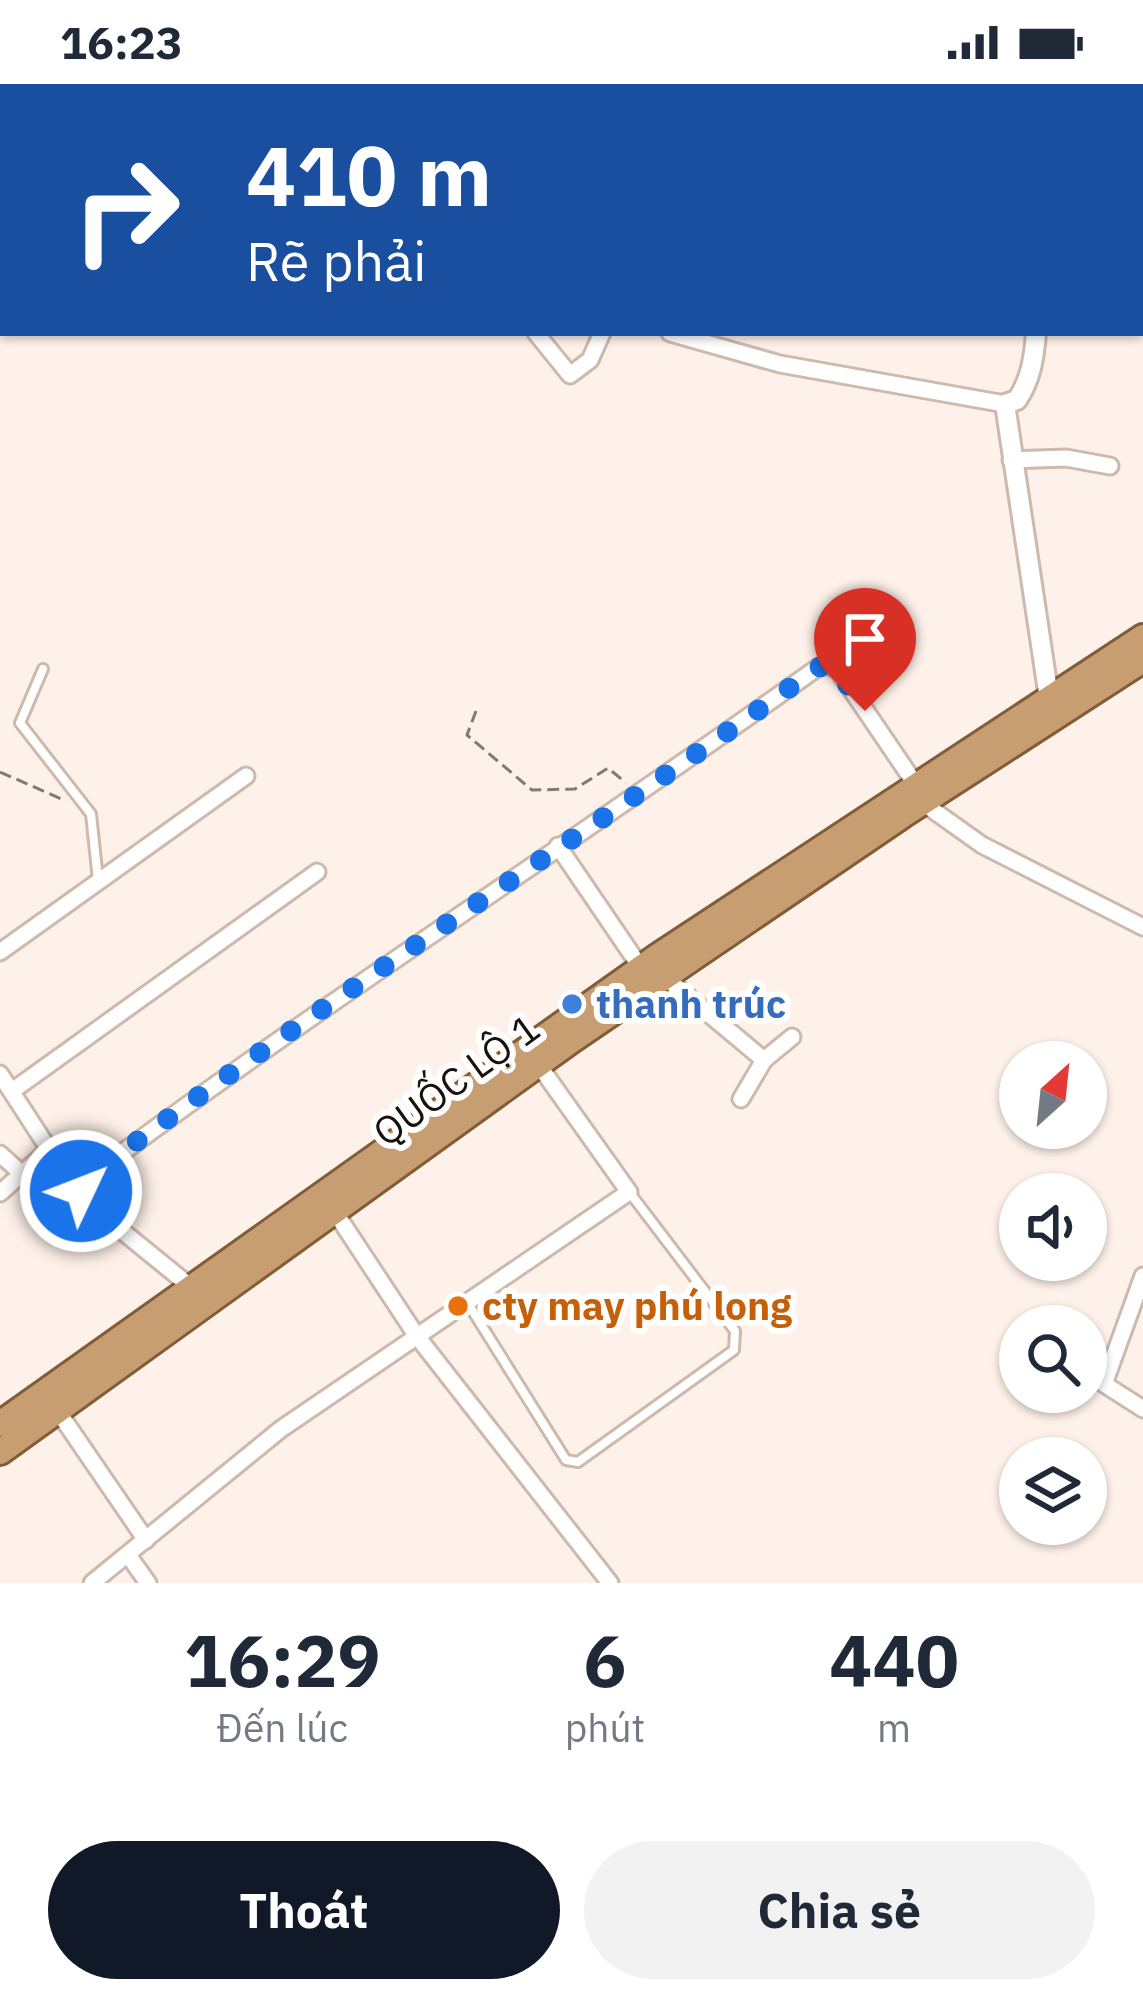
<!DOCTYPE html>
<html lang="vi">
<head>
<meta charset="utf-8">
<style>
  body { margin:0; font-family:"IBM Plex Sans",sans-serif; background:#f2f2f3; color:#1f2937; height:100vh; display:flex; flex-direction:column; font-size:45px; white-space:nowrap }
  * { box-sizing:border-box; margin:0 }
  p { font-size:39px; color:#747a83 }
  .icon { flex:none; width:66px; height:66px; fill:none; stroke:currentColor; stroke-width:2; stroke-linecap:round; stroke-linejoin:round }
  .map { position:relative; height:1499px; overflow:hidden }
  .details { display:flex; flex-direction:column; background:#fff; flex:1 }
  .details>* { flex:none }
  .banner { position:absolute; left:0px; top:0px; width:1143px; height:252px; box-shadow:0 3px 9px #0004; background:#1a4fa0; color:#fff; overflow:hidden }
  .needle { width:78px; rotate:27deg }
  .buttons { position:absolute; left:999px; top:957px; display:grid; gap:24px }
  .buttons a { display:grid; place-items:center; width:108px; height:108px; border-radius:50%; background:#fff; box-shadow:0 3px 9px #0004; font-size:60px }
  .pin { position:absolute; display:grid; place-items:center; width:102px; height:102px; color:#fff; margin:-123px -51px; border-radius:50% 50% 50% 0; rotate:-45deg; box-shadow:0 0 12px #0007 }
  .pin .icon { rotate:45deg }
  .me { position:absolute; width:132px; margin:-66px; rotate:47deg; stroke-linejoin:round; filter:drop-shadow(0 0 9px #0008) }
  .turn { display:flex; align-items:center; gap:42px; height:252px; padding:0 48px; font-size:54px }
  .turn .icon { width:156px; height:156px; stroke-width:2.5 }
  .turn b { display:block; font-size:84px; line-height:102px }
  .eta { display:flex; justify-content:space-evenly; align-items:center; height:204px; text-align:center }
  .eta b { font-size:72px; font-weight:700; line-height:84px }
  .action { display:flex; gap:24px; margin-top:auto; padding:24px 48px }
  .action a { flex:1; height:138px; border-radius:72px; background:#111827; color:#fff; font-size:48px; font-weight:700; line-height:138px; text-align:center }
  .action a+a { background:#f2f2f3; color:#1f2937 }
  .status { display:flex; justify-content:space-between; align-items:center; height:84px; padding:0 60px; background:#fff; direction:ltr }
  .status svg { height:33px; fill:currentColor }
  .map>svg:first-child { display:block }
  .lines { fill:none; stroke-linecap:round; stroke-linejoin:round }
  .service-casing { stroke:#ceb9ad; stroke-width:14 }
  .minor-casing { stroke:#ceb9ad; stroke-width:21 }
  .tertiary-casing { stroke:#ceb9ad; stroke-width:24 }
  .trunk-casing { stroke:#815c38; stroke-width:30 }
  .path { stroke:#837973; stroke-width:3; stroke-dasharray:12 6; stroke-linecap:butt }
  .service { stroke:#fff; stroke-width:8 }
  .minor { stroke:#fff; stroke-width:15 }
  .tertiary { stroke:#fff; stroke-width:18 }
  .trunk { stroke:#c79e72; stroke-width:24 }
  .route { stroke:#1a73e8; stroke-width:21; stroke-dasharray:0 37.8 }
  .shop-dot { fill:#3f7fe0; stroke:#fff; stroke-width:4.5 }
  .food-dot { fill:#e8710a; stroke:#fff; stroke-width:4.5 }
  .labels { text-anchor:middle; stroke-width:12; stroke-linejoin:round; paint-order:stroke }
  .shop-label { font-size:39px; font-weight:bold; fill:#366cbe; stroke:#fff; text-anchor:start }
  .street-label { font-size:39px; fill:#18110d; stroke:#fff }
  .food-label { font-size:39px; font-weight:bold; fill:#c56008; stroke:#fff; text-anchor:start }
</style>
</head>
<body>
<div class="status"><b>16:23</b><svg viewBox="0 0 49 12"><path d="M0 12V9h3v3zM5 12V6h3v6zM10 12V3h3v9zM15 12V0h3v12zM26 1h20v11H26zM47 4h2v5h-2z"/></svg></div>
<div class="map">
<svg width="1143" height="1499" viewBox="0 0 1143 1499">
  <rect width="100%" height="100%" fill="#fef1e9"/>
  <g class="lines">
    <defs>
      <g id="service">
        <path d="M43,585L20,639L91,730L98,796"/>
        <path d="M467,1218L566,1376L578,1378L734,1266L735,1247L630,1109"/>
      </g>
      <g id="minor">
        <path d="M1140,127H1143"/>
        <path d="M536,249L570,291L590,276L602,249"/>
        <path d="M670,249L780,280L1005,320"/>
        <path d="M1011,376L1066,374L1110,382"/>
        <path d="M923,719L982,761L1143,843"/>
        <path d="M558,762L641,884"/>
        <path d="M0,868L246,692"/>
        <path d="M667,895L764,976L741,1015"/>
        <path d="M764,976L792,953"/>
        <path d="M0,990L65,1090L111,1138L191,1203"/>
        <path d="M12,1007L317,788"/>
        <path d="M0,1070L21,1089"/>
        <path d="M81,1107L100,1085C334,911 580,754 817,584L827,581L838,586L916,701"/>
        <path d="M0,1109L50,1065"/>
        <path d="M335,1128L416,1251L610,1499"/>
        <path d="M1143,1192L1104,1300L1143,1325"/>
        <path d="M57,1326L146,1456"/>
        <path d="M128,1471L148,1499"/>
        <path d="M92,1499L281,1345L629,1108L538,980"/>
      </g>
      <g id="tertiary">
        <path d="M944,0L947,3"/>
        <path d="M1036,249C1034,274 1031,295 1017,316L1005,320L1049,614"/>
      </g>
      <g id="trunk">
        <path d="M0,1340L658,872L1143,553"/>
        <path d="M0,1368L572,956L903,731L1143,576"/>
      </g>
    </defs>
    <use href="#service" class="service-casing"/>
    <use href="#minor" class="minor-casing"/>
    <use href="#tertiary" class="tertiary-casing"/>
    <use href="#trunk" class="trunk-casing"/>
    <g class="path">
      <path d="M483,3V0"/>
      <path d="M476,627L467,651L532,706L575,705L608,684L626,699"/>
      <path d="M0,688L66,717"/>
    </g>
    <use href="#service" class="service"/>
    <use href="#minor" class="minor"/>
    <use href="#tertiary" class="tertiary"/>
    <use href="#trunk" class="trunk"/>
  </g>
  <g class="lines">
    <path class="route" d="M81,1107L100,1085C333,909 581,755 817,584L827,580L838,586L865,627"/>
  </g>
  <circle class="shop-dot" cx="572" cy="920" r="12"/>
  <circle class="food-dot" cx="458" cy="1222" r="12"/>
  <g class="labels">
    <g class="shop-label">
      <text x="596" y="934">thanh trúc</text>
    </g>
    <g class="street-label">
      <text transform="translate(456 996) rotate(-36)" y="14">QUỐC LỘ 1</text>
    </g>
    <g class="food-label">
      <text x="482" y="1236">cty may phú long</text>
    </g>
  </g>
</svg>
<div class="buttons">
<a><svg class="needle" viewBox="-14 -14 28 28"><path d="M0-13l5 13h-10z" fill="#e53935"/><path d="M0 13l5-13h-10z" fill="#747a83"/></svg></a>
<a><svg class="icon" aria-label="sound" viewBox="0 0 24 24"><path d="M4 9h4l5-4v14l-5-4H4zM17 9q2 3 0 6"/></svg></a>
<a><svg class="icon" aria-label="search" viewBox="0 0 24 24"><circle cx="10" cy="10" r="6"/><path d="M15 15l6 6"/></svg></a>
<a><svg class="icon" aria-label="layers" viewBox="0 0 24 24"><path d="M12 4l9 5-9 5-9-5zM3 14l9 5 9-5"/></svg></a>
</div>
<div class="pin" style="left:865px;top:627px;background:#d93025"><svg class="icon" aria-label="arrive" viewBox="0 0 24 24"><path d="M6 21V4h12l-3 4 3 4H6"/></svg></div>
<svg class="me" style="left:81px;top:1107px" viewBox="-20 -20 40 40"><circle r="17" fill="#1a73e8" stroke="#fff" stroke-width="3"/><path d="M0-11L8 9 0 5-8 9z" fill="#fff"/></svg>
<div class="banner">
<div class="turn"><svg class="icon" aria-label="right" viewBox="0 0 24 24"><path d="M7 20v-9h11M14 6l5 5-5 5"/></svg><div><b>410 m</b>Rẽ phải</div></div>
</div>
</div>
<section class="details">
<div class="eta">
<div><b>16:29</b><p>Đến lúc</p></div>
<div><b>6</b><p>phút</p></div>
<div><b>440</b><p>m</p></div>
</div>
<div class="action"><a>Thoát</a><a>Chia sẻ</a></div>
</section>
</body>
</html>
